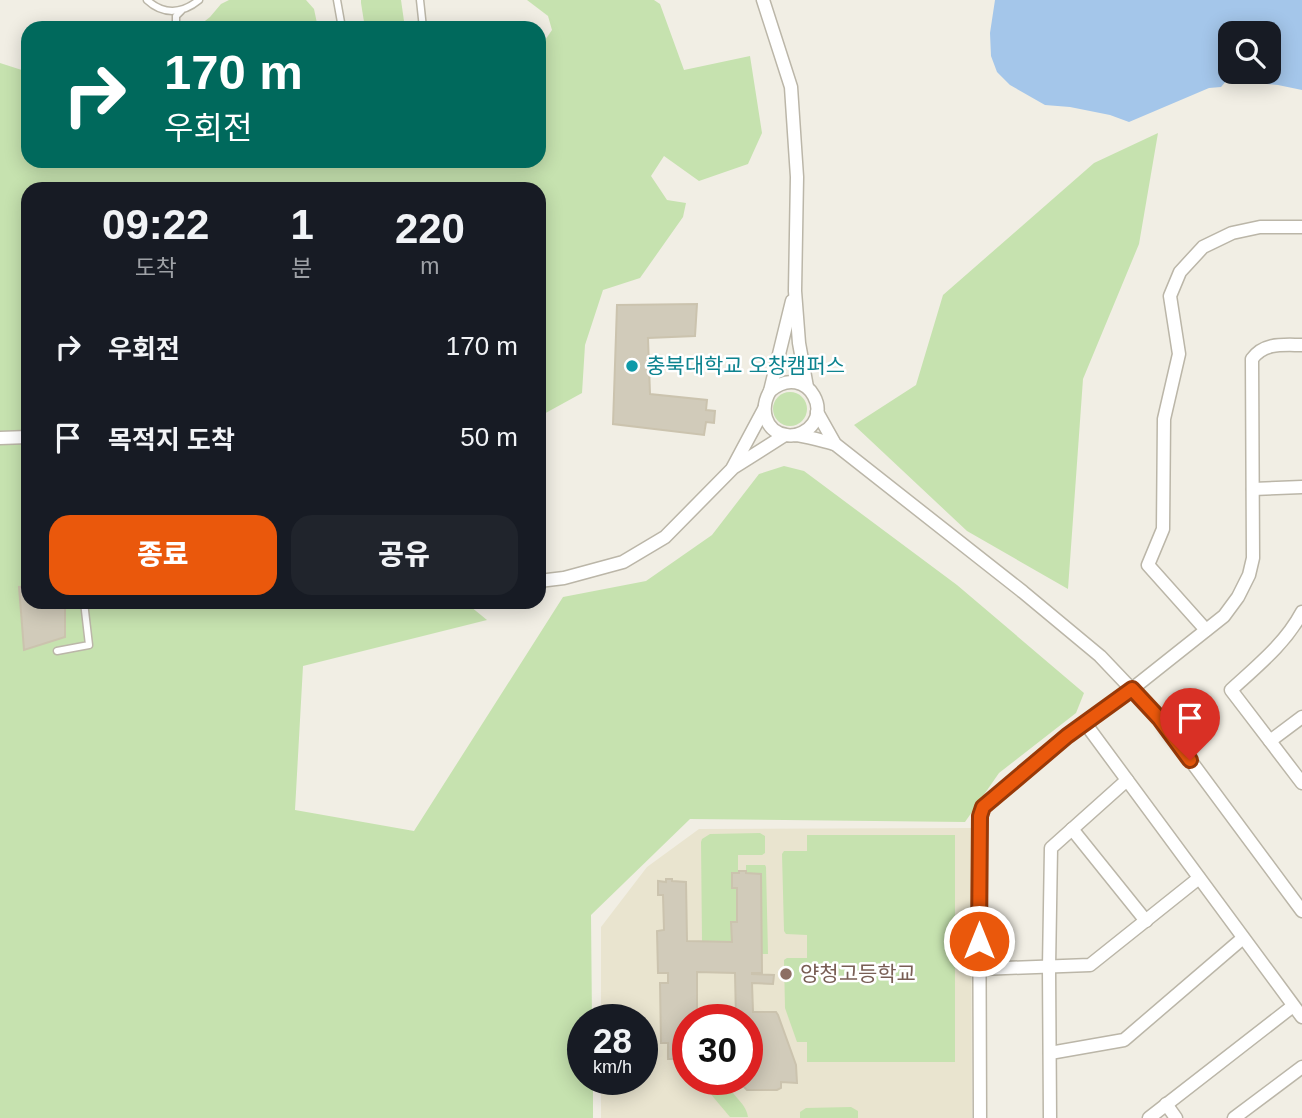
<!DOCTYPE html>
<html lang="ko">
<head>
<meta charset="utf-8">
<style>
  body { margin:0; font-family:Helvetica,"Noto Sans KR",sans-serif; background:#20242c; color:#f1f3f6; height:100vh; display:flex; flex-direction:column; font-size:26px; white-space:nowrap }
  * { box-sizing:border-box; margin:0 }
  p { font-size:23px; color:#9ea1a6 }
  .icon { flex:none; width:38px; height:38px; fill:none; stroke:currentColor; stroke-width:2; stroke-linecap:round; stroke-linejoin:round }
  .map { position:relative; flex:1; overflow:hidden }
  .details { position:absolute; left:21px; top:182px; width:525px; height:427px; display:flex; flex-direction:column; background:#171b24; border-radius:21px; box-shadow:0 4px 18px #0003 }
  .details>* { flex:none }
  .guide { position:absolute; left:21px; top:21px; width:525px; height:147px; border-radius:21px; box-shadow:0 4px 18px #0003; background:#00695c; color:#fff; overflow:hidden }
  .tools { position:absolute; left:1218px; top:21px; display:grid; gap:14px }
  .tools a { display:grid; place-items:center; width:63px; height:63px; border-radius:14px; background:#171b24; box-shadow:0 4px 18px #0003; font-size:35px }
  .speed { position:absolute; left:567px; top:1004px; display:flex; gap:14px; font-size:35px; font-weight:700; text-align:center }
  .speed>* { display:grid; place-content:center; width:91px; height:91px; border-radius:50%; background:#171b24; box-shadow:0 4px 18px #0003; line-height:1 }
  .speed small { font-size:18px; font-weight:400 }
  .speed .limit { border:10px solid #d22; background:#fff; color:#111 }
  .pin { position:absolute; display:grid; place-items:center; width:60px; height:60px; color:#fff; margin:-72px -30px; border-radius:50% 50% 50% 0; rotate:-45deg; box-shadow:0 0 7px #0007 }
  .pin .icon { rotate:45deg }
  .me { position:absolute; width:77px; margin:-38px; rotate:0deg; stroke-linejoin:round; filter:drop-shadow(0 0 5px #0008) }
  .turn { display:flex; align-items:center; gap:24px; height:147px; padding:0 28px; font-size:32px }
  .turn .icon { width:91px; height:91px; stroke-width:2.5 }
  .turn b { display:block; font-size:49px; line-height:60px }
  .eta { display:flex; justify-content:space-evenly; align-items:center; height:119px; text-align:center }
  .eta b { font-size:42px; font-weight:800; line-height:49px }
  .cta { display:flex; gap:14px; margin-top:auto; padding:14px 28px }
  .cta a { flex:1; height:80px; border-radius:21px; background:#ea580c; color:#fff; font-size:28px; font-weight:800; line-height:80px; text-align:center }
  .cta a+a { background:#20242c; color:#f1f3f6 }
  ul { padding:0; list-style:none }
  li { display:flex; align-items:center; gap:21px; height:91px; padding:0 28px }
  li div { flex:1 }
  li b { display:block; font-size:26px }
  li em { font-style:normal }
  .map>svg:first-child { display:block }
  .education { fill:#e9e4cf; fill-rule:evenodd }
  .green { fill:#c6e2af }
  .water { fill:#a4c6ea; fill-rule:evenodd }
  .building { fill:#d1cbba; stroke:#cbc3ae; stroke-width:2 }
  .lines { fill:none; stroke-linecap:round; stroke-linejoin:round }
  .service-casing { stroke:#bbb6a8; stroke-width:9 }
  .minor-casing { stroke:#bbb6a8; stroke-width:15 }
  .service { stroke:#fff; stroke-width:6 }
  .minor { stroke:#fff; stroke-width:12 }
  .route-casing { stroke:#983908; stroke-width:18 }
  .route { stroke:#ea580c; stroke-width:12 }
  .culture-dot { fill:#0f9aa8; stroke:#fff; stroke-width:2.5 }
  .education-dot { fill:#8d6e63; stroke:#fff; stroke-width:2.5 }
  .labels { text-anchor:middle; stroke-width:5; stroke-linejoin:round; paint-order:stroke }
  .culture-label { font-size:21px; fill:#0d838f; stroke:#fff; text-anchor:start }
  .education-label { font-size:21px; fill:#785e54; stroke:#fff; text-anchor:start }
</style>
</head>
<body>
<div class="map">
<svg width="1302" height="1118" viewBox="0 0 1302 1118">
  <rect width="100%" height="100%" fill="#f1eee4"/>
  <path class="education" d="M971,828L972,1118H601V1080H642V1020H601V927L647,867L699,829ZM688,1020H747V1080H688Z"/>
  <g class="green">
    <path d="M229,0H306L314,9L318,28H196L210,17L221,4Z"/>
    <path d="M361,0H401L405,28H365L361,3Z"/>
    <path d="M527,0H654L660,4L684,70L750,56L762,133L748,164L699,181L664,156L651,176L667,200L686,203L683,217L640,278L603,290L585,345L582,393L542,415L539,414V189H28V602H465L487,620L303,666L295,810L414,831L563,597L646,581L712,535L759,474L784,466L804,471L957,585L1084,693L1076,713L999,773L965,822L690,819L591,915L592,1020H583V1080H593V1118H0V63L28,72V161H539V49L552,30L548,16Z"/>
    <path d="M1158,133L1139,244L1083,379L1068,589L967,531L854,425L916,385L943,295L1094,163Z"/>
    <circle cx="790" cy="409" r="17"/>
    <path d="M760,833L765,836V853L762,855H738V873H732V887L737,888V922H731L732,942L702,941L701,842L702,839L710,834Z"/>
    <path d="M807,835H955V1062H807V1042H797L785,1008L784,960L787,958H807V935L786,934L784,931L782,854L784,851H807Z"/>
    <path d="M746,865H765L766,867L768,954H762L761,874L746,873Z"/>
    <path d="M706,1080H728C729,1096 746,1101 748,1117H730L709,1092Z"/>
    <path d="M851,1107L858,1111V1118H800V1112L806,1108Z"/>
  </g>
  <path class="water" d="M995,0H1302V90L1278,85L1227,80L1221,87L1209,88L1129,122L1110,115L1070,107L1045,105L1010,85L997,72L991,56L990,33ZM1230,33H1269V72H1230Z"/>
  <g class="building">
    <path d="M697,304L695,336L648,338L650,394L707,400L706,410L715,411L714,423L706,422L704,435L613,424L617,305Z"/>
    <path d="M28,586V602H65V637L24,650L19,587Z"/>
    <path d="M739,871H746V873L761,874L762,973H752V974L774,975L773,984L752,983L753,1012H776L778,1015L796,1065L797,1083L781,1082V1088L777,1090H747L743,1086L741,1080H747V1020H736L735,973L697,972V1020H688V1059H682V1056H677L676,1059H668V1043H661L660,983H668V973H658L657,931L664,930L663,895H658V881L666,882V879H672V881L686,882L687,941L732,942L731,922H737V888H732V873H739Z"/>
  </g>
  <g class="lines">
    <defs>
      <g id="service">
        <path d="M147,0C163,15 182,14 199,0"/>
        <path d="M337,0L342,28"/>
        <path d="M420,0L423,28"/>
        <path d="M176,28V16L181,11"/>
        <path d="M57,651L89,645L84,602"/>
      </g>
      <g id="minor">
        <path d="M763,0L791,87L797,177L795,291L799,343L807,387"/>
        <path d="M792,301L770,391C760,408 764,431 786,435C791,436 792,435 797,435C810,437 823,441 835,444"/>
        <path d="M770,391C807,359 841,421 796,435"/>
        <path d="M817,412L835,444L1023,592L1100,656L1159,718L1302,911"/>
        <path d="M0,438L28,437"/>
        <path d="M733,467L764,409"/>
        <path d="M1253,489L1302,487"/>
        <path d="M539,581L564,578L623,562L665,537L733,468L785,435"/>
        <path d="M1302,612C1285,644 1257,666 1231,690L1302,783"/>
        <path d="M1206,630L1148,565L1163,529L1164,419L1179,354L1170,296L1180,272L1203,247L1232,233L1260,227H1302"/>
        <path d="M1085,723L1302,1017"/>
        <path d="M1270,741L1302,717"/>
        <path d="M1072,829L1146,921"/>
        <path d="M980,969L1090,965L1199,878"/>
        <path d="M1050,1053L1124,1040L1243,938"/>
        <path d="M1166,1104L1176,1118"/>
        <path d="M980,1118L979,830L980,816L983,807L1067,736L1132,689L1224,616L1238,597L1249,575L1253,558L1252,359C1264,342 1284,345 1302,345"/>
        <path d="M1050,1118L1049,967L1051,848L1127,780"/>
        <path d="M1149,1118L1293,1006"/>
        <path d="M1234,1118L1302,1067"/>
      </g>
    </defs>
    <use href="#service" class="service-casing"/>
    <use href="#minor" class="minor-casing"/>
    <use href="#service" class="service"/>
    <use href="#minor" class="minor"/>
  </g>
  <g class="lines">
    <defs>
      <path id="route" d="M979,941L980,816L983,807L1067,736L1132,689L1159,718L1190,760"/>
    </defs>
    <use href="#route" class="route-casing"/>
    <use href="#route" class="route"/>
  </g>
  <circle class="culture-dot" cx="632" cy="366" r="7"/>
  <circle class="education-dot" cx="786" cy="974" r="7"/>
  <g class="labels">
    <g class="culture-label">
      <text x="646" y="373">충북대학교 오창캠퍼스</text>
    </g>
    <g class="education-label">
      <text x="800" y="981">양청고등학교</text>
    </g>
  </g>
</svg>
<div class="tools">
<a><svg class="icon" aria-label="search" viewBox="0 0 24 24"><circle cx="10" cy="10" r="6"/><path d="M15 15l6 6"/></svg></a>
</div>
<div class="speed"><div>28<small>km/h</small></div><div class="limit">30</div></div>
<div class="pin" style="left:1190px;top:760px;background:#d93025"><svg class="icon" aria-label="arrive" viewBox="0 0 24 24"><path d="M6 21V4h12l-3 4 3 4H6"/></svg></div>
<svg class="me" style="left:979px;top:941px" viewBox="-20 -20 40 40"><circle r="17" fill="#ea580c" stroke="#fff" stroke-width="3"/><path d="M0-11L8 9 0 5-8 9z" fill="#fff"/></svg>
<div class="guide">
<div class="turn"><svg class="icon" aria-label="right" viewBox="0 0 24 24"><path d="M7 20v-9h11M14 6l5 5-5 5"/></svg><div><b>170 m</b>우회전</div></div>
</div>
<section class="details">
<div class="eta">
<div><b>09:22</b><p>도착</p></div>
<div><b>1</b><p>분</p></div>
<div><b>220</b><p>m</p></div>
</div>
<ul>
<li><svg class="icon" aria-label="right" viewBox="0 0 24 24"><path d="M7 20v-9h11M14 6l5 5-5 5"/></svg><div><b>우회전</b></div><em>170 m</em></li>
<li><svg class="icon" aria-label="arrive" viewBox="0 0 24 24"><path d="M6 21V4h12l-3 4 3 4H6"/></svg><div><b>목적지 도착</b></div><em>50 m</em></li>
</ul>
<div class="cta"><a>종료</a><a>공유</a></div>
</section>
</div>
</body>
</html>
